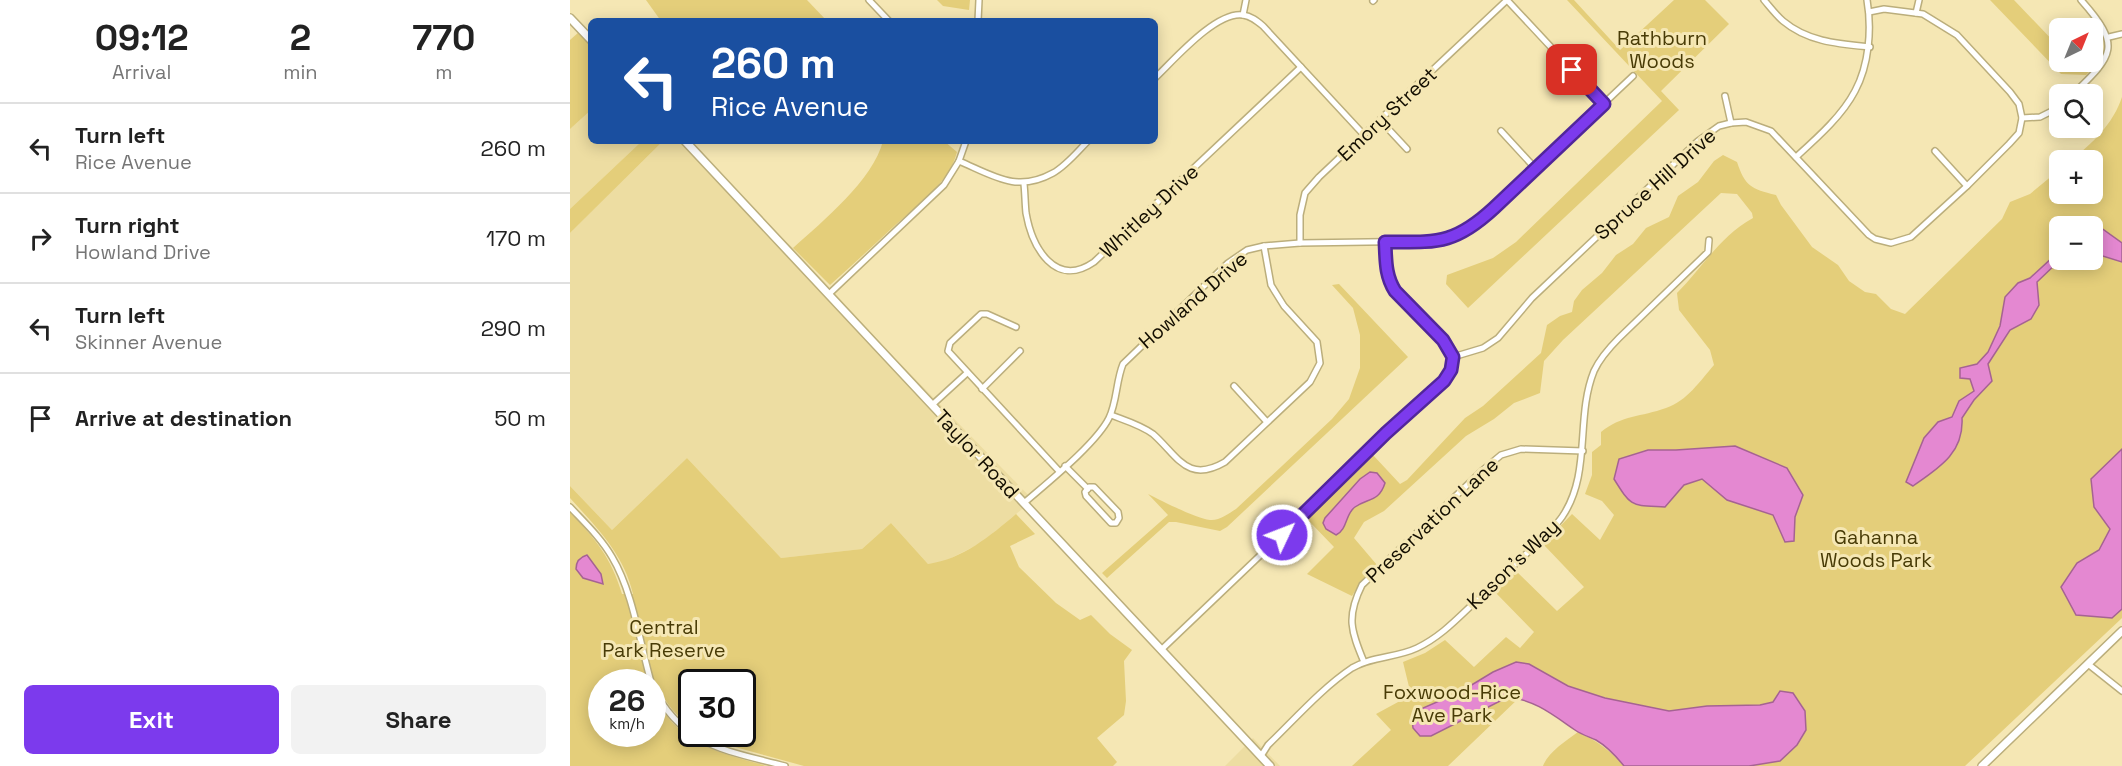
<!DOCTYPE html>
<html lang="en">
<head>
<meta charset="utf-8">
<style>
  body { margin:0; font-family:"Space Grotesk",sans-serif; background:#f2f2f2; color:#222; height:100vh; display:flex; flex-direction:column; font-size:22px; white-space:nowrap }
  * { box-sizing:border-box; margin:0 }
  p { font-size:20px; color:#767676 }
  .icon { flex:none; width:33px; height:33px; fill:none; stroke:currentColor; stroke-width:2; stroke-linecap:round; stroke-linejoin:round }
  .map { position:relative; flex:1; overflow:hidden }
  .panel { display:flex; flex-direction:column; background:#fff; width:570px }
  .panel>* { flex:none }
  .top-card { position:absolute; left:18px; top:18px; width:570px; height:126px; border-radius:9px; box-shadow:0 3px 15px #0003; background:#1a4fa0; color:#fff; overflow:hidden }
  .needle { width:39px; rotate:43deg }
  .tools { position:absolute; left:1479px; top:18px; display:grid; gap:12px }
  .tools a { display:grid; place-items:center; width:54px; height:54px; border-radius:9px; background:#fff; box-shadow:0 3px 15px #0003; font-size:30px }
  .speed { position:absolute; left:18px; top:669px; display:flex; gap:12px; font-size:30px; font-weight:700; text-align:center }
  .speed>* { display:grid; place-content:center; width:78px; height:78px; border-radius:50%; background:#fff; box-shadow:0 3px 15px #0003; line-height:1 }
  .speed small { font-size:15px; font-weight:400 }
  .speed .limit { border:3px solid #111; border-radius:9px; background:#fff; color:#111 }
  .pin { position:absolute; display:grid; place-items:center; width:51px; height:51px; color:#fff; margin:-26px; border-radius:12px; box-shadow:0 3px 9px #0006 }
  .me { position:absolute; width:66px; margin:-33px; rotate:47deg; stroke-linejoin:round; filter:drop-shadow(0 0 4px #0008) }
  .turn { display:flex; align-items:center; gap:21px; height:126px; padding:0 24px; font-size:27px }
  .turn .icon { width:78px; height:78px; stroke-width:2.5 }
  .turn b { display:block; font-size:42px; line-height:51px }
  .eta { display:flex; justify-content:space-evenly; align-items:center; height:102px; text-align:center }
  .eta b { font-size:36px; font-weight:700; line-height:42px }
  .primary-button { display:flex; gap:12px; margin-top:auto; padding:12px 24px }
  .primary-button a { flex:1; height:69px; border-radius:9px; background:#7c3aed; color:#fff; font-size:24px; font-weight:700; line-height:69px; text-align:center }
  .primary-button a+a { background:#f2f2f2; color:#222 }
  ul { padding:0; list-style:none }
  li { display:flex; align-items:center; gap:18px; height:90px; padding:0 24px; border-top:2px solid #e0e0e0 }
  li div { flex:1 }
  li b { display:block; font-size:22px }
  li em { font-style:normal }
  main { display:flex; flex:1; min-height:0 }
  .map>svg:first-child { display:block }
  .built { fill:#eddda2 }
  .green { fill:#e4ce7a; fill-rule:evenodd }
  .water { fill:#e488d1; stroke:#a56392; stroke-width:1.5 }
  .lines { fill:none; stroke-linecap:round; stroke-linejoin:round }
  .street-casing { stroke:#bbae7c; stroke-width:8 }
  .secondary-casing { stroke:#bbae7c; stroke-width:10 }
  .street { stroke:#fff; stroke-width:5 }
  .secondary { stroke:#fff; stroke-width:7 }
  .route-casing { stroke:#51269a; stroke-width:15 }
  .route { stroke:#7c3aed; stroke-width:10 }
  .labels { text-anchor:middle; stroke-width:6; stroke-linejoin:round; paint-order:stroke }
  .park-label { font-size:20px; fill:#483b06; stroke:#f5e7b4 }
  .street-label { font-size:20px; fill:#130e00; stroke:#f5e7b4 }
</style>
</head>
<body>
<main>
<section class="panel">
<div class="eta">
<div><b>09:12</b><p>Arrival</p></div>
<div><b>2</b><p>min</p></div>
<div><b>770</b><p>m</p></div>
</div>
<ul>
<li><svg class="icon" aria-label="left" viewBox="0 0 24 24"><path d="M17 20v-9H6M10 6l-5 5 5 5"/></svg><div><b>Turn left</b><p>Rice Avenue</p></div><em>260 m</em></li>
<li><svg class="icon" aria-label="right" viewBox="0 0 24 24"><path d="M7 20v-9h11M14 6l5 5-5 5"/></svg><div><b>Turn right</b><p>Howland Drive</p></div><em>170 m</em></li>
<li><svg class="icon" aria-label="left" viewBox="0 0 24 24"><path d="M17 20v-9H6M10 6l-5 5 5 5"/></svg><div><b>Turn left</b><p>Skinner Avenue</p></div><em>290 m</em></li>
<li><svg class="icon" aria-label="arrive" viewBox="0 0 24 24"><path d="M6 21V4h12l-3 4 3 4H6"/></svg><div><b>Arrive at destination</b></div><em>50 m</em></li>
</ul>
<div class="primary-button"><a>Exit</a><a>Share</a></div>
</section>
<div class="map">
<svg width="1552" height="766" viewBox="0 0 1552 766">
  <rect width="100%" height="100%" fill="#f5e7b4"/>
  <g class="built">
    <path d="M21,110V141H72L0,209V129Z"/>
    <path d="M93,141H111L223,248L319,352L463,500L411,543L373,562L358,564L321,523L292,549L211,558L117,458L42,530L0,486V233Z"/>
    <path d="M683,738L710,766H655Z"/>
  </g>
  <g class="green">
    <path d="M76,0H237L257,21H91Z"/>
    <path d="M367,0H400L399,10L373,6Z"/>
    <path d="M997,0H1004L1050,50L1104,0H1135L1159,24L1091,91L1109,110L898,308L876,284L877,275L923,258L946,242L1092,101Z"/>
    <path d="M1420,0H1444L1489,47L1490,62H1507L1521,70L1516,75L1491,74Z"/>
    <path d="M9,32L21,45V110L0,129V40Z"/>
    <path d="M1552,97V618L1395,766H1109L1137,706L1099,711L1035,698L998,686L975,673L878,766H782L821,730L806,714L841,695L833,662L855,653L875,640L904,667L936,637L950,648L964,632L923,590L945,570L987,611L1014,587L973,544L1002,514L1030,540L1044,515L1032,501L1015,494L1022,475V452L1031,445V432C1052,415 1071,417 1096,408C1117,401 1130,381 1144,365L1140,350L1109,310L1107,293C1134,266 1149,237 1183,218L1182,213L1167,194L1151,193L993,340L974,361L970,393L944,403L924,419L896,436L814,511L794,522L784,538L807,565L791,581L782,596L737,574L764,547L737,519L803,455L830,484L837,480L895,418L913,406L971,353L977,325L990,316L1002,312L1004,301L1012,290L1032,273L1046,255L1063,244L1076,228L1099,217L1108,196L1128,182L1144,161L1153,155L1167,162C1175,186 1181,189 1206,195L1211,205L1242,247L1268,265L1279,281L1295,292L1306,294L1321,309L1335,314L1432,219L1440,202L1460,194L1489,170L1490,194H1522V160H1501C1523,143 1543,124 1552,97ZM1490,226H1522V260H1490Z"/>
    <path d="M72,141H93L0,233V209Z"/>
    <path d="M313,141H374L387,152C379,184 344,208 321,229C301,248 280,267 260,285L223,248C253,221 303,180 313,141Z"/>
    <path d="M769,284L838,357L657,527L650,531L606,522H599L537,578L532,573L598,515L578,494C592,501 625,518 640,520C649,521 658,514 666,509L762,419L779,399L790,368V335L783,308L762,285Z"/>
    <path d="M117,458L211,558L292,549L321,523L358,564C393,559 420,536 446,514L465,534L440,546L449,567L486,603L510,620L521,615L540,634L562,650L554,661L556,701L554,715L527,738L547,762L543,766H234L147,742L129,734H172V682H122L121,728C107,716 96,704 88,687L83,688L82,682H32V734H82L83,694C108,744 146,752 197,766H0V512C26,540 41,557 52,594H63C54,554 26,527 0,498V486L42,530Z"/>
    <path d="M1008,732C1027,741 1040,750 1054,766H973C978,752 996,741 1008,732Z"/>
  </g>
  <g class="water">
    <path d="M1503,218L1520,220L1552,243V262L1523,253L1522,226H1496Z"/>
    <path d="M1489,240L1490,260L1467,282L1469,305L1461,319L1440,330L1418,364L1422,381L1404,400L1392,418C1394,453 1369,468 1343,486L1336,482L1354,438L1368,422L1382,417L1389,401L1404,391L1400,379L1390,378V368L1407,364L1418,352L1430,326L1435,297L1448,283L1460,278L1485,255Z"/>
    <path d="M1165,446L1217,468L1233,495L1225,517L1224,541L1215,542L1203,515L1157,500L1132,479L1114,485L1095,507C1061,505 1062,508 1044,479L1049,459L1078,450H1106Z"/>
    <path d="M1552,449V609L1542,618L1506,615L1491,587L1507,563L1529,550L1540,529L1524,507L1521,479Z"/>
    <path d="M800,472L807,473L815,483C809,502 798,498 785,507C775,514 778,529 766,535L756,529L753,523L755,518L790,479Z"/>
    <path d="M17,555L31,574L33,584L13,578L6,569C6,561 10,557 17,555Z"/>
    <path d="M946,662L959,664L998,686L1035,698L1099,711L1137,706L1190,705L1203,702L1210,691L1223,693L1235,711L1236,730L1227,745L1210,761L1179,766H1054C1046,756 1038,747 1026,740C1020,737 1012,735 1005,730C983,715 965,700 938,697L861,736H850L843,728L842,718L846,711L890,692L923,672Z"/>
  </g>
  <g class="lines">
    <defs>
      <g id="street">
        <path d="M299,0L319,21"/>
        <path d="M937,0L1034,104"/>
        <path d="M1194,0C1200,7 1206,15 1213,21C1238,42 1269,44 1300,47"/>
        <path d="M803,1L804,0"/>
        <path d="M1346,13L1349,0"/>
        <path d="M673,15L676,0"/>
        <path d="M408,21L409,0"/>
        <path d="M1539,37L1552,34"/>
        <path d="M585,78C604,60 646,11 673,15C681,16 687,21 693,26L794,135"/>
        <path d="M1503,94C1544,55 1552,46 1511,0"/>
        <path d="M1155,96L1161,123"/>
        <path d="M1452,118L1470,117L1490,107"/>
        <path d="M810,120L837,149"/>
        <path d="M931,131L965,168"/>
        <path d="M1365,151L1397,186"/>
        <path d="M1226,157C1247,138 1272,116 1285,91C1299,65 1302,29 1297,0"/>
        <path d="M389,161C424,176 447,193 483,173C496,166 508,151 518,141"/>
        <path d="M454,184C455,193 455,203 456,213C462,247 485,289 524,262L731,67"/>
        <path d="M730,243V215L735,193L749,177L937,0"/>
        <path d="M259,294L374,185L389,161L396,141"/>
        <path d="M446,327L417,314H411L380,343L378,351L489,471"/>
        <path d="M883,357L913,348L928,338L962,298L1128,141L1149,126L1161,123L1176,122L1201,131L1299,235L1305,239L1321,243L1341,237L1397,186L1439,144L1449,133L1452,118L1449,104L1440,92L1387,35L1353,14L1314,9L1299,12"/>
        <path d="M664,386L697,422"/>
        <path d="M412,389L450,351"/>
        <path d="M362,405L397,373"/>
        <path d="M541,415C554,420 571,425 583,434C608,456 617,484 655,462L740,382L750,363L747,342L714,306L701,285L694,246"/>
        <path d="M495,466L518,489"/>
        <path d="M519,487H524L548,512L549,518L546,523H541L516,496L515,492Z"/>
        <path d="M454,503C477,483 526,444 539,418C547,402 546,381 553,364L658,263L677,250L694,246L730,243L865,241L885,236L907,223L1063,76"/>
        <path d="M0,507C15,523 31,538 42,557C63,592 70,644 81,682"/>
        <path d="M591,650L764,485L816,433L874,381L881,370L883,357L873,340L825,291L819,281L816,271L815,242"/>
        <path d="M794,662C781,631 776,617 792,585L913,470L931,455L951,449L1013,451"/>
        <path d="M1518,664L1552,691"/>
        <path d="M82,686C113,747 155,750 215,766"/>
        <path d="M691,756L698,745C724,720 752,688 782,668C802,656 826,658 847,648C870,637 886,620 904,603C921,587 937,572 954,556C967,543 982,531 992,517C1022,473 1005,418 1024,371C1030,358 1039,348 1049,338L1138,252L1139,240"/>
      </g>
      <g id="secondary">
        <path d="M0,18L21,40"/>
        <path d="M115,141L700,766"/>
        <path d="M1412,766L1552,631"/>
      </g>
    </defs>
    <use href="#street" class="street-casing"/>
    <use href="#secondary" class="secondary-casing"/>
    <use href="#street" class="street"/>
    <use href="#secondary" class="secondary"/>
  </g>
  <g class="lines">
    <defs>
      <path id="route" d="M712,535L816,433L874,381L881,370L883,357L873,340L825,291C815,275 816,260 815,242C867,242 884,245 924,208L1034,104L1002,70"/>
    </defs>
    <use href="#route" class="route-casing"/>
    <use href="#route" class="route"/>
  </g>
  <g class="labels">
    <g class="park-label">
      <text x="1092" y="45">Rathburn<tspan x="1092" dy="23">Woods</tspan></text>
      <text x="1306" y="544">Gahanna<tspan x="1306" dy="23">Woods Park</tspan></text>
      <text x="94" y="634">Central<tspan x="94" dy="23">Park Reserve</tspan></text>
      <text x="882" y="699">Foxwood-Rice<tspan x="882" dy="23">Ave Park</tspan></text>
    </g>
    <g class="street-label">
      <text transform="translate(817 114) rotate(-43)" y="7">Emory Street</text>
      <text transform="translate(1085 184) rotate(-42)" y="7">Spruce Hill Drive</text>
      <text transform="translate(579 211) rotate(-43)" y="7">Whitley Drive</text>
      <text transform="translate(623 300) rotate(-41)" y="7">Howland Drive</text>
      <text transform="translate(407 454) rotate(47)" y="7">Taylor Road</text>
      <text transform="translate(862 520) rotate(-43)" y="7">Preservation Lane</text>
      <text transform="translate(943 564) rotate(-44)" y="7">Kason's Way</text>
    </g>
  </g>
</svg>
<div class="tools">
<a><svg class="needle" viewBox="-14 -14 28 28"><path d="M0-13l5 13h-10z" fill="#e53935"/><path d="M0 13l5-13h-10z" fill="#767676"/></svg></a>
<a><svg class="icon" aria-label="search" viewBox="0 0 24 24"><circle cx="10" cy="10" r="6"/><path d="M15 15l6 6"/></svg></a>
<a>+</a>
<a>−</a>
</div>
<div class="speed"><div>26<small>km/h</small></div><div class="limit">30</div></div>
<div class="pin" style="left:1002px;top:70px;background:#d93025"><svg class="icon" aria-label="arrive" viewBox="0 0 24 24"><path d="M6 21V4h12l-3 4 3 4H6"/></svg></div>
<svg class="me" style="left:712px;top:535px" viewBox="-20 -20 40 40"><circle r="17" fill="#7c3aed" stroke="#fff" stroke-width="3"/><path d="M0-11L8 9 0 5-8 9z" fill="#fff"/></svg>
<div class="top-card">
<div class="turn"><svg class="icon" aria-label="left" viewBox="0 0 24 24"><path d="M17 20v-9H6M10 6l-5 5 5 5"/></svg><div><b>260 m</b>Rice Avenue</div></div>
</div>
</div>
</main>
</body>
</html>
